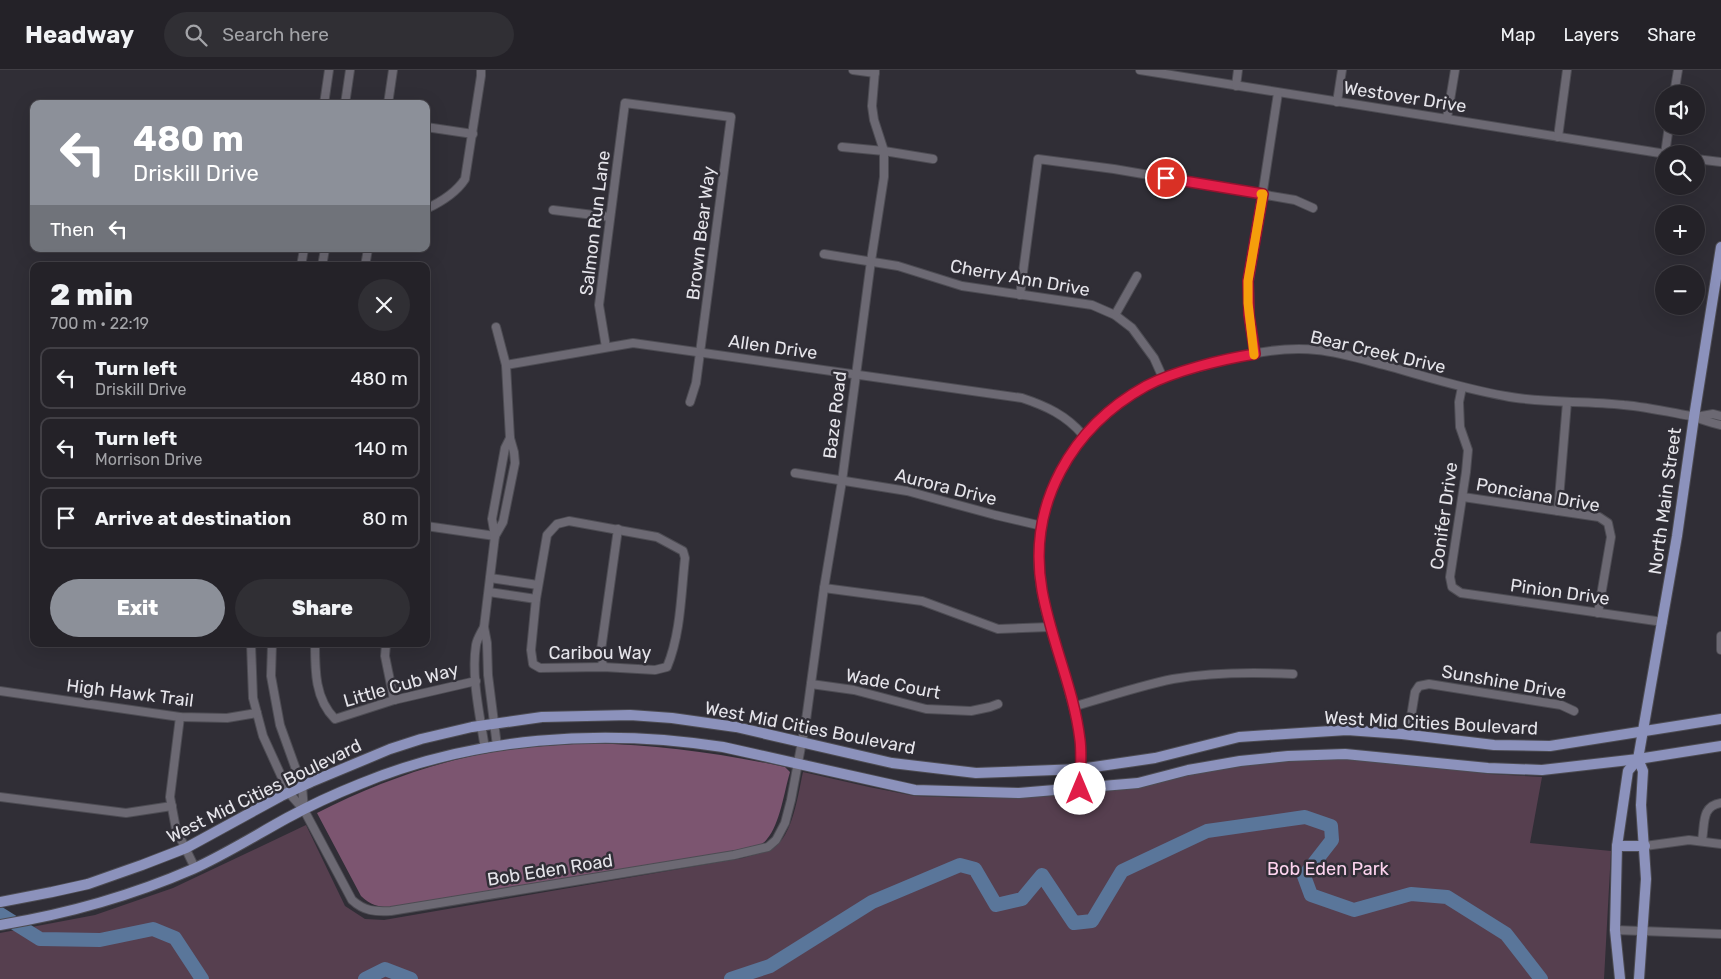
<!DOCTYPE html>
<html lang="en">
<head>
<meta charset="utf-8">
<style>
  body { margin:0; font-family:Rubik,sans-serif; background:#302f34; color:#f1f3f6; height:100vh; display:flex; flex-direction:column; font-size:19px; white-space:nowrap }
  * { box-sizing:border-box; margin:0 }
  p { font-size:16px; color:#a3a4a8 }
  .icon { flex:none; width:28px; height:28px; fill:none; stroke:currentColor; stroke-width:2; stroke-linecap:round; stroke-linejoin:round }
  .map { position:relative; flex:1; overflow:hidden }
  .details { position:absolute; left:30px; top:192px; width:400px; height:385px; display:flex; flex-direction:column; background:#242228; border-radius:10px; box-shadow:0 5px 20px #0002,0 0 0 1px #413f45 }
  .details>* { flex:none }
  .hud { position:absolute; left:30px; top:30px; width:400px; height:152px; border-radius:10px; box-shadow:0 5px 20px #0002,0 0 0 1px #413f45; background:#8c9099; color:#fff; overflow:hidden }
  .fabs { position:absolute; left:1655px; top:15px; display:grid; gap:10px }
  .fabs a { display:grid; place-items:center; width:50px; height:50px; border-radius:50%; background:#242228; box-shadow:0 5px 20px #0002,0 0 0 1px #413f45; font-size:25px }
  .pin { position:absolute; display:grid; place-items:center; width:42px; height:42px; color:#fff; margin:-21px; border:2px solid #fff; border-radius:50%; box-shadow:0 1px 5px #0007 }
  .me { position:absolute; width:55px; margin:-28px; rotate:0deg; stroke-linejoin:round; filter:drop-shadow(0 0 4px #0008) }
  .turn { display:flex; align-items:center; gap:18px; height:105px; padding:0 20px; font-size:22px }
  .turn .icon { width:65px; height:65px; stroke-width:2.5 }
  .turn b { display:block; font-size:35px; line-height:42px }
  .then { display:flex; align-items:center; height:48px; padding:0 20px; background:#0003; gap:10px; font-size:19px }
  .round { display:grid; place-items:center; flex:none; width:52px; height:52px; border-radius:26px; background:#302f34 }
  .headline { display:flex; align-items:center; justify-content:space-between; height:85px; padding:0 20px }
  h1 { font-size:30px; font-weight:800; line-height:38px }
  .action { display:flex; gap:10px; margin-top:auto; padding:10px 20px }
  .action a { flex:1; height:58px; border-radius:30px; background:#8c9099; color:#fff; font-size:20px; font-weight:800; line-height:58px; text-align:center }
  .action a+a { background:#302f34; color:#f1f3f6 }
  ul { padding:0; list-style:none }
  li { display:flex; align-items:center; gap:15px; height:62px; margin:0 10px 8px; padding:0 10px; border:2px solid #413f45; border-radius:10px }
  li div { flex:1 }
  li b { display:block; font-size:19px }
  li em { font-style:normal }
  header { display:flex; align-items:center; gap:30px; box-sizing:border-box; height:70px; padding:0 25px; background:#242228; border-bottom:1px solid #413f45 }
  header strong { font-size:24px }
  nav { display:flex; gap:28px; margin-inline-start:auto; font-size:18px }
  .search { width:350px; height:45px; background:#302f34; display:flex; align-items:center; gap:12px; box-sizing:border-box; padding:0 18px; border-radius:28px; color:#a3a4a8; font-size:19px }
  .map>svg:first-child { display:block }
  .green { fill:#563f4f }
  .forest { fill:#7c5570 }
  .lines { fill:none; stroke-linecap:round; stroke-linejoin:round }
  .river { stroke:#5a769a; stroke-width:14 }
  .minor-casing { stroke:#4d4c53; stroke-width:10 }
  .major-casing { stroke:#4d4c53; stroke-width:12 }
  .minor { stroke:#6c6973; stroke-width:8 }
  .major { stroke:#8c92bc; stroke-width:10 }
  .route-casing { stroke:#92132f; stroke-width:12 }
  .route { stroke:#e11d48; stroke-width:9 }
  .slow { stroke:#f59e0b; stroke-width:9 }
  .labels { text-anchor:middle; stroke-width:5; stroke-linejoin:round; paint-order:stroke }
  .street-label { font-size:18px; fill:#e5e4ea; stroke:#302e36 }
  .park-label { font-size:18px; fill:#fcd3ee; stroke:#302e36 }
</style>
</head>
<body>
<header>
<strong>Headway</strong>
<div class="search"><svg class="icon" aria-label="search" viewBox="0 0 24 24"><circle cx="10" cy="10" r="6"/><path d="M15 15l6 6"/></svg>Search here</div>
<nav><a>Map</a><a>Layers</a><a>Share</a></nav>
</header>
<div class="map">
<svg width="1721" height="909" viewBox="0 0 1721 909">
  <rect width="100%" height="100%" fill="#302e36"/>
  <path class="green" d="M1345,688L1401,692L1489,704L1542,707L1530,773L1611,781L1604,909H0V863L95,845L173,818L306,755L345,836L365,849L384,850L743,788C753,785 765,783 773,778C793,766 798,724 803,702L869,717L915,726L968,728H1018L1080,724L1144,715L1188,704L1241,694L1288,689Z"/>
  <path class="forest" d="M590,673C659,675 718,683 785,697L790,702C784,722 780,754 767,769C762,776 754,777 747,780L398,837C383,838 372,837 361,826L317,743C374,714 436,691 499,681C530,676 560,675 590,673Z"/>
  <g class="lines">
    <g class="river">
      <path d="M0,844L40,869L100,870L153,859L175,868L202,909"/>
      <path d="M365,909L385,899L411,909"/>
      <path d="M731,909L770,896L872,832L960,795L975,799L996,835L1022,829L1042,805L1074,853L1092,851L1122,801L1207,761L1305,747L1331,756L1332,770L1304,806L1311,825L1354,840L1411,824L1447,827L1506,864L1541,909"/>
    </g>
    <defs>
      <g id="minor">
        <path d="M853,0L875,3"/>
        <path d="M1140,0L1666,84"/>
        <path d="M1236,16L1238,0"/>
        <path d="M1674,24L1678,0"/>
        <path d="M1337,32L1342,0"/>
        <path d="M324,34L329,0"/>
        <path d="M345,34L350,0"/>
        <path d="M388,34L393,0"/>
        <path d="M1447,48L1455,0"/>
        <path d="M426,57L473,64"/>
        <path d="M1558,67L1567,0"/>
        <path d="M842,77L884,81L933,89"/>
        <path d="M1665,84L1669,56"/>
        <path d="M1696,89L1721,92"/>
        <path d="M426,139C441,132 456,123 465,109L481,6V0"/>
        <path d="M553,140L610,147"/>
        <path d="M824,184L898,196L962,216L1092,235L1115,245L1132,258L1154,288L1163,308"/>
        <path d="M301,196L304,179"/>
        <path d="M322,196L325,179"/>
        <path d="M365,196L368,179"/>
        <path d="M1020,225L1038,89L1114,99L1295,130L1313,138"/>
        <path d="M1115,245L1137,206"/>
        <path d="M606,277L599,235L625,33L731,47L696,313L690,332"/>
        <path d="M1255,284L1250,256L1249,211L1278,23"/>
        <path d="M506,295L633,273L1022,328C1046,336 1066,345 1083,365"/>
        <path d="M1462,317L1459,332L1460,357L1468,380L1466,402L1450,507L1452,517L1461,523L1663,552"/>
        <path d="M1696,347L1713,344L1721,346"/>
        <path d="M795,403L907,421L995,445L1042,456"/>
        <path d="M1463,427L1599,447L1608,453L1611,467L1598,543"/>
        <path d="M1558,441L1567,332"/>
        <path d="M569,451L657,467L683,481L685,488C681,524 681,563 667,597L655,600L603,597L540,598L533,594L531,580L536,529L547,465L557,454Z"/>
        <path d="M426,456L495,466"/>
        <path d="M495,466L503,452L515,393L514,382L510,368L506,295L496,257"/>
        <path d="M490,508L538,515"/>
        <path d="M824,518L922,531L998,559L1050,557"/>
        <path d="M489,522L536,529"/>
        <path d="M484,557C481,563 477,569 476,575C471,608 480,645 485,679"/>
        <path d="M1721,566V580"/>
        <path d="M251,574L253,628L263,666L289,723L304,740L352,830C364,841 375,842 391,841L734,785L768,777L776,770L785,753L791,730L806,650L824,518L842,411L871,191L884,107V81L874,50L872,36L875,0"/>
        <path d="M272,574L271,606L280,655L302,716L304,740"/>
        <path d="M315,574C315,601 315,629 335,649L394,630L476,611"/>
        <path d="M386,574L385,586L394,630"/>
        <path d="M603,597L601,580L618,459"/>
        <path d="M811,614L854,620L926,639L971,641L990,637L998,634"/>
        <path d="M0,621L180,647L227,648L257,643"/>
        <path d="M1073,637C1106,627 1139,616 1173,609C1213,602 1253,602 1293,604"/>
        <path d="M180,647L170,727L176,759L195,798"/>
        <path d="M1408,665L1415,622L1419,616L1429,614L1561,635L1574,641"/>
        <path d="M497,676L488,605L487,573L484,557L495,466L492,449L505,378L510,368"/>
        <path d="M1080,719C1080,704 1081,688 1080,672C1079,656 1073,637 1069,621C1057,574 1034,523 1039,474C1047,399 1091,340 1160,309C1175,303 1193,299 1210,294C1244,284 1282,276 1317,280C1339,282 1362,289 1384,295C1424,306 1464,319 1505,326C1544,334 1584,330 1624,335C1646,337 1669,342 1691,346C1701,349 1711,353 1721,355"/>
        <path d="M0,727L126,743L172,736"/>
        <path d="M1702,770C1705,754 1701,736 1721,733"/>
        <path d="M1645,776L1689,770L1721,774"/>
        <path d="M1615,860L1721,864"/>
      </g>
      <g id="major">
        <path d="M1638,689L1643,701L1641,735L1646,809L1639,909"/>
        <path d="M1617,776H1645"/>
        <path d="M0,832L52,822L88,814L142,795L186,778L281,726L311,712L390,679L421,669L472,657L542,647L630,645L672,648L736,657L892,693L976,703L1080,699L1155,688L1239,667L1347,660L1402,664L1494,675L1550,676L1721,649"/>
        <path d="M0,855C67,844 131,826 193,799C226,784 256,765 287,748C311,735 335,724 360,714C473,667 602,658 723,677L915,720L1019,723L1138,713L1188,700L1240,691L1288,686L1345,684L1488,698L1542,700L1638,689L1721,676"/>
        <path d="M1620,909L1615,860L1617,776L1628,701L1638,689L1677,466L1694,347L1721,177"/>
      </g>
    </defs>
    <use href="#minor" class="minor-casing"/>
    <use href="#major" class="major-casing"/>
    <use href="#minor" class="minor"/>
    <use href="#major" class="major"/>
  </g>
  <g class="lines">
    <defs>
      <path id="route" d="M1080,719C1080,703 1082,686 1080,670C1074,619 1051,571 1042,520C1027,434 1072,357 1146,316C1174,301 1223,289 1255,284L1249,245L1248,211L1263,124L1166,108"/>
    </defs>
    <use href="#route" class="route-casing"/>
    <use href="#route" class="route"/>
    <path class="slow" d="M1254,285L1248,233V211L1263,124H1261"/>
  </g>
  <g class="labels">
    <g class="street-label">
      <text transform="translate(1405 27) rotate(9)" y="6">Westover Drive</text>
      <text transform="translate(595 153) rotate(-83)" y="6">Salmon Run Lane</text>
      <text transform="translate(701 163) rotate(-83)" y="6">Brown Bear Way</text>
      <text transform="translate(1020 208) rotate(10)" y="6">Cherry Ann Drive</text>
      <text transform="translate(773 277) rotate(8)" y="6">Allen Drive</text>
      <text transform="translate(1378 282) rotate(13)" y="6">Bear Creek Drive</text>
      <text transform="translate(835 345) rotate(-83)" y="6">Baze Road</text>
      <text transform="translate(946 417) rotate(14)" y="6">Aurora Drive</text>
      <text transform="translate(1538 425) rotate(10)" y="6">Ponciana Drive</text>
      <text transform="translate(1665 431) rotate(-82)" y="6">North Main Street</text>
      <text transform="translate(1444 446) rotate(-82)" y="6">Conifer Drive</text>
      <text transform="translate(1560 522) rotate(8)" y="6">Pinion Drive</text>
      <text x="600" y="589">Caribou Way</text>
      <text transform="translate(1504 612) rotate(10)" y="6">Sunshine Drive</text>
      <text transform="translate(893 614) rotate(11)" y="6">Wade Court</text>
      <text transform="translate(401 615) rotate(-16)" y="6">Little Cub Way</text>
      <text transform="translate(130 623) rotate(7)" y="6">High Hawk Trail</text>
      <text transform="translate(1431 653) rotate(3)" y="6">West Mid Cities Boulevard</text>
      <text transform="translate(810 658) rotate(11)" y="6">West Mid Cities Boulevard</text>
      <text transform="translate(264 721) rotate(-26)" y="6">West Mid Cities Boulevard</text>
      <text transform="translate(550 800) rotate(-9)" y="6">Bob Eden Road</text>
    </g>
    <g class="park-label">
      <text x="1328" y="805">Bob Eden Park</text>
    </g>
  </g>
</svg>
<div class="fabs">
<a><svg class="icon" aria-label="sound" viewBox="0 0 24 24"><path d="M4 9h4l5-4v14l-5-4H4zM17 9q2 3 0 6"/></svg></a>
<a><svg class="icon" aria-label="search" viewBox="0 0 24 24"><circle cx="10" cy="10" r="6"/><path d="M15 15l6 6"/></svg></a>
<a>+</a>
<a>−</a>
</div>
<div class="pin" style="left:1166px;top:108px;background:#d93025"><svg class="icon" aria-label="arrive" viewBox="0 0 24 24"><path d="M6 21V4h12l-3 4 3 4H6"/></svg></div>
<svg class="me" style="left:1080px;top:719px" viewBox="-20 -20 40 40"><circle r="19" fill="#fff"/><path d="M0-13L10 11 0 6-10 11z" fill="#e11d48"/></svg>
<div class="hud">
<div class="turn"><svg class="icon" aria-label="left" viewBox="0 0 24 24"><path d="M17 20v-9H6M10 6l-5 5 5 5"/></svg><div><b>480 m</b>Driskill Drive</div></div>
<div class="then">Then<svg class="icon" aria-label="left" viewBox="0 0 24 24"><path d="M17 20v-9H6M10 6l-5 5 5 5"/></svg></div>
</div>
<section class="details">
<div class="headline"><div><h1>2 min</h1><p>700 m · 22:19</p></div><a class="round"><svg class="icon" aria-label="close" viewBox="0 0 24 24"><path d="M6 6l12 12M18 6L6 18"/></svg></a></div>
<ul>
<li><svg class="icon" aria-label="left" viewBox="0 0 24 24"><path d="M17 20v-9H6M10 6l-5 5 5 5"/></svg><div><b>Turn left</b><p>Driskill Drive</p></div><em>480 m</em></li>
<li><svg class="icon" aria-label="left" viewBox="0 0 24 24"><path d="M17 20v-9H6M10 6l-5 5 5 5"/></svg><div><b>Turn left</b><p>Morrison Drive</p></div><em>140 m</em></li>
<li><svg class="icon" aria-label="arrive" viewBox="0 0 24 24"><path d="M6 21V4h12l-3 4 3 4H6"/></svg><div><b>Arrive at destination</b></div><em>80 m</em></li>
</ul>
<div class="action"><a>Exit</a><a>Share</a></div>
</section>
</div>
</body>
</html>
